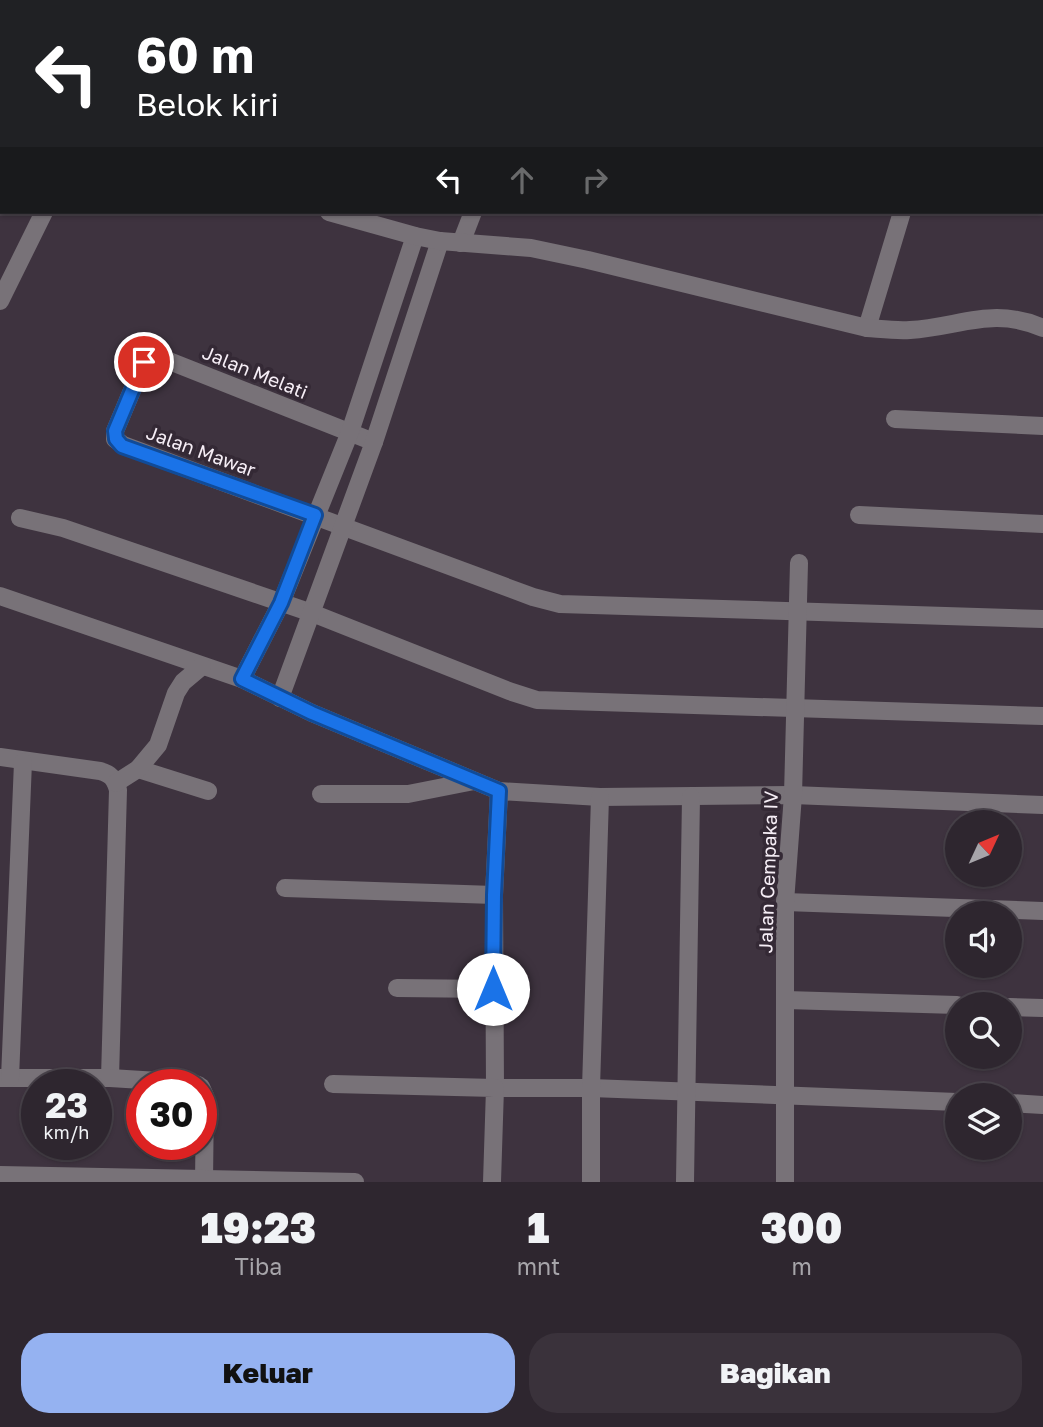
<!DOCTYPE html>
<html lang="id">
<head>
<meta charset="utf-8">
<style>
  body { margin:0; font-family:"Golos Text",sans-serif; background:#3a323b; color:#f1f3f6; height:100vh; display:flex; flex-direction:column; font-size:26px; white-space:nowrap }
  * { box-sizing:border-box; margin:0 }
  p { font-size:23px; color:#a7a5aa }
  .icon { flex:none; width:38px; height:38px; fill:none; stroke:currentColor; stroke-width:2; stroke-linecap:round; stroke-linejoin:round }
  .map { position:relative; height:1182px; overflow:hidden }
  .sheet { display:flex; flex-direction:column; background:#2e262f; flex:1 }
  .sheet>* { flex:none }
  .hud { position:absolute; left:0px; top:0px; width:1043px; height:214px; box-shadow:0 2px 5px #0004,0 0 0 2px #49434b; background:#202124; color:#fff; overflow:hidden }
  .needle { width:46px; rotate:46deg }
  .tools { position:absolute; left:945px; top:810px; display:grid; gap:14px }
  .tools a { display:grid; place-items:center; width:77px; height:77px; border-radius:50%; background:#2e262f; box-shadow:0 2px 5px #0004,0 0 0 2px #49434b; font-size:35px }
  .speed { position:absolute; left:21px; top:1069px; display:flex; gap:14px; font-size:35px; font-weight:700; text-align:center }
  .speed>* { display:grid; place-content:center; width:91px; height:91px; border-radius:50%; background:#2e262f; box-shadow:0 2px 5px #0004,0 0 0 2px #49434b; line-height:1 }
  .speed small { font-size:18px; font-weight:400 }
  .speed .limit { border:10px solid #d22; background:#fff; color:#111 }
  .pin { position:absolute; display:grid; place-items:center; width:60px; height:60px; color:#fff; margin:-30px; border:4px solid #fff; border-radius:50%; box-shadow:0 2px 7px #0007 }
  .me { position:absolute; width:77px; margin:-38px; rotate:0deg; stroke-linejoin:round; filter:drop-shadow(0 0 5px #0008) }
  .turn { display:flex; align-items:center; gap:24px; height:147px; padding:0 21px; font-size:32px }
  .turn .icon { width:91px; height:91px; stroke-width:2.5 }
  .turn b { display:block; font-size:49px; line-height:60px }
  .lanes { display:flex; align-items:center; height:66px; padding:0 21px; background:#0003; justify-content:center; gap:35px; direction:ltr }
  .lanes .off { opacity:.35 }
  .eta { display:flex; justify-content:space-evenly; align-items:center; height:119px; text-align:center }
  .eta b { font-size:42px; font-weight:800; line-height:49px }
  .action { display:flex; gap:14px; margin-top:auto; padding:14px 21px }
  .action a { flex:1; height:80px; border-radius:28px; background:#95b2f1; color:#111; font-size:28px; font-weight:800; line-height:80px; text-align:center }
  .action a+a { background:#3a323b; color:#f1f3f6 }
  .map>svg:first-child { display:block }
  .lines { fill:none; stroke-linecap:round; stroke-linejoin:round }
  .minor { stroke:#787278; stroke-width:18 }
  .tertiary { stroke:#787278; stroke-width:18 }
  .route-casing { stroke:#114b97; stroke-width:18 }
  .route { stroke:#1a73e8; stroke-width:12 }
  .labels { text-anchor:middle; stroke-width:7; stroke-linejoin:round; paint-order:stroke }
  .street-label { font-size:19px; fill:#f6eef6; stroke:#342935 }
</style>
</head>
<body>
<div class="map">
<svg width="1043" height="1182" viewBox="0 0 1043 1182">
  <rect width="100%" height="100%" fill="#3e333f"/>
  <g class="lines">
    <g class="minor">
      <path d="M93,2V0"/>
      <path d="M197,2V0"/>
      <path d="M541,2L542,0"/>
      <path d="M1041,37H1043"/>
      <path d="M461,243L473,212"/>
      <path d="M0,301L44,212"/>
      <path d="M867,328L902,212"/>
      <path d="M895,419L1043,426"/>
      <path d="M374,442L154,355L148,357L144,362L115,431V439L123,445L533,597L560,604L1043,619"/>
      <path d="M859,515L1043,524"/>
      <path d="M20,518L63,528L312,613L509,691L537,700L1043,716"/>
      <path d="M0,596L242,679L312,713L499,791L600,797L793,795L1043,805"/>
      <path d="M242,679L281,603L350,432L415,236"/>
      <path d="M280,698L374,442L440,241"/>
      <path d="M0,757L100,771C111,774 115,779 118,790L110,1078"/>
      <path d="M138,769L208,791"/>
      <path d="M116,783L138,769L158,745L176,693L183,682L202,666"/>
      <path d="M499,791L494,895L495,1088H591L957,1102"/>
      <path d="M321,794H408L474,781"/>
      <path d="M285,888L494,895"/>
      <path d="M785,902L1043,911"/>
      <path d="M397,988L493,989"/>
      <path d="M786,1000L957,1005"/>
      <path d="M1010,1007L1043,1008"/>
      <path d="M0,1078H110L191,1083L198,1085"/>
      <path d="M10,1078L23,762"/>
      <path d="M333,1084L495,1088L492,1182"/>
      <path d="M201,1087L205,1096L204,1182"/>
      <path d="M1010,1103L1043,1105"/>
      <path d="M0,1175L355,1182"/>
      <path d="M591,1182V1088L600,797"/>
      <path d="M685,1182L691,797"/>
      <path d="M785,1182V902L793,795L799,563"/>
    </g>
    <g class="tertiary">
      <path d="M0,120L2,121"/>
      <path d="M329,212L415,236L440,241L531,248L588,260L867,328C881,329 896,331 910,330C960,327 993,306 1043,328"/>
    </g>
  </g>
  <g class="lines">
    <defs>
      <path id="route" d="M144,362L115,431L116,439L122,446L315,515L281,603L242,679L312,713L499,791L494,895L493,989"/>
    </defs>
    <use href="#route" class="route-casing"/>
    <use href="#route" class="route"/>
  </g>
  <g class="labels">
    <g class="street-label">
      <text transform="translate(255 372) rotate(22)" y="7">Jalan Melati</text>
      <text transform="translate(201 451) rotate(20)" y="7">Jalan Mawar</text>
      <text transform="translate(768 872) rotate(-88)" y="7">Jalan Cempaka IV</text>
    </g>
  </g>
</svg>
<div class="tools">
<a><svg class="needle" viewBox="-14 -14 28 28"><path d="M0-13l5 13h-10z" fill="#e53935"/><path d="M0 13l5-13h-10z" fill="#a7a5aa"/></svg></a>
<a><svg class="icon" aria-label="sound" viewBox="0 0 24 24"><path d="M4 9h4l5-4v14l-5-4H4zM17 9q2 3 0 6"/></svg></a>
<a><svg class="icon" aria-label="search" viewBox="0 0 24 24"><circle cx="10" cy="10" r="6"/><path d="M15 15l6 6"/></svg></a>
<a><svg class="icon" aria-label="layers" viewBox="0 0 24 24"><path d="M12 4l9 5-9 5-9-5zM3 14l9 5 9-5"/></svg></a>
</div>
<div class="speed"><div>23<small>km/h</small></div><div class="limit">30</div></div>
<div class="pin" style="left:144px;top:362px;background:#d93025"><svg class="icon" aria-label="arrive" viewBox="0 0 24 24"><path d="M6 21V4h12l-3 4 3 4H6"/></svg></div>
<svg class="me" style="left:493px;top:989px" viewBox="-20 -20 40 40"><circle r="19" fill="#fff"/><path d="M0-13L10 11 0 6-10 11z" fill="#1a73e8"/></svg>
<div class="hud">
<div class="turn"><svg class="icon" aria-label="left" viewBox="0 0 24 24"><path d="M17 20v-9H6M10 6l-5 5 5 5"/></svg><div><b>60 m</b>Belok kiri</div></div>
<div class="lanes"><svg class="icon" aria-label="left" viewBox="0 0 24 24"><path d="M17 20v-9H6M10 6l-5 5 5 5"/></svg><svg class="icon off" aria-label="ahead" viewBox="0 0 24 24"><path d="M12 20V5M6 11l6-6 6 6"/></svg><svg class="icon off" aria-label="right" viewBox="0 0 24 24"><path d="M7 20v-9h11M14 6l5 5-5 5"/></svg></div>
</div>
</div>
<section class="sheet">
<div class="eta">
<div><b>19:23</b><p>Tiba</p></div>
<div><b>1</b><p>mnt</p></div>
<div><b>300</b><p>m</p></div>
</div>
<div class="action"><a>Keluar</a><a>Bagikan</a></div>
</section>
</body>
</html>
